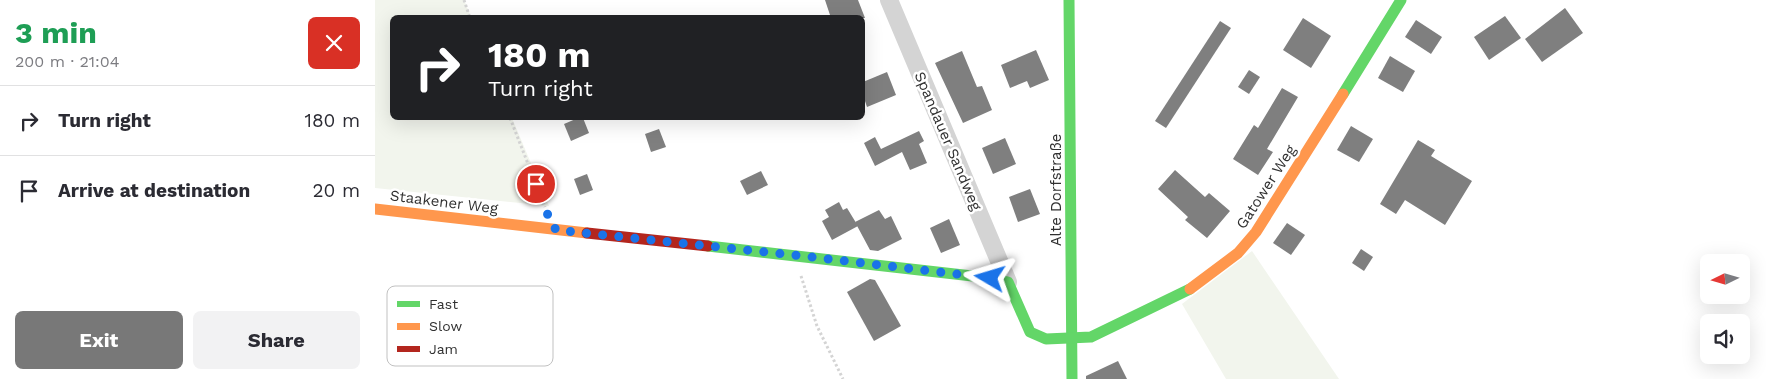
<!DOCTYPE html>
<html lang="en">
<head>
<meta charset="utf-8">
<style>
  body { margin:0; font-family:"Work Sans",sans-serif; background:#f2f2f3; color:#2b2b33; height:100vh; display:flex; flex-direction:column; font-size:19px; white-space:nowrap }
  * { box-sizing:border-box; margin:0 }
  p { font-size:16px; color:#7c7c81 }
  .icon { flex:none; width:28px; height:28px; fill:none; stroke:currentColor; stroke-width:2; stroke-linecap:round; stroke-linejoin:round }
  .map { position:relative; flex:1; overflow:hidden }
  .drawer { display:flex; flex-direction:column; background:#fff; width:375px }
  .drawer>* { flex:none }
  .guide { position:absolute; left:15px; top:15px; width:475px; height:105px; border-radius:8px; box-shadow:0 5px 20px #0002; background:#202124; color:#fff; overflow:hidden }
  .needle { width:32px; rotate:265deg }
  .fabs { position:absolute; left:1325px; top:254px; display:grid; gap:10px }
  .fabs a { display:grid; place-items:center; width:50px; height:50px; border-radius:8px; background:#fff; box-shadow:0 5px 20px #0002; font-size:25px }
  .pin { position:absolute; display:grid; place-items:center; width:42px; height:42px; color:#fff; margin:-21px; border:2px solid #fff; border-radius:50%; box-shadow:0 1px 5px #0007 }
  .me { position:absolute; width:55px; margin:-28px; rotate:277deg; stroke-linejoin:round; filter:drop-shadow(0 0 4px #0008) }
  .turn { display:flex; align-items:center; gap:18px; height:105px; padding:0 15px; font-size:22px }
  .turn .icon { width:65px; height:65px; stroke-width:2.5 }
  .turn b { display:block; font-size:35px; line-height:42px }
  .round { display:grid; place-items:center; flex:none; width:52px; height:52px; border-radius:8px; background:#f2f2f3 }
  .summary { display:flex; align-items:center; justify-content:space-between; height:85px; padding:0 15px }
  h1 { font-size:30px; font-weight:700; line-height:38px; color:#1e9e55 }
  .cta { display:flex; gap:10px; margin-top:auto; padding:10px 15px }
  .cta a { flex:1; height:58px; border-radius:8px; background:#787878; color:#fff; font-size:20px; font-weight:700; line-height:58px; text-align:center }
  .cta a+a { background:#f2f2f3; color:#2b2b33 }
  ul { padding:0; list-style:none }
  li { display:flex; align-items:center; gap:15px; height:70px; padding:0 15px; border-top:1px solid #e1e1e2 }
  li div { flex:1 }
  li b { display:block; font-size:19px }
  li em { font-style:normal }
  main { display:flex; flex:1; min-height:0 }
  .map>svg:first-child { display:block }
  .green { fill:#f2f5ed }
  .building { fill:#7f7f7f }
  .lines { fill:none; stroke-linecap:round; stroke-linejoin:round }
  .path { stroke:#d4d4d4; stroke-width:3; stroke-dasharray:2.5 2.5; stroke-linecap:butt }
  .street { stroke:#d4d4d4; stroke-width:18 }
  .fast { stroke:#63d668; stroke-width:11 }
  .slow { stroke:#ff974d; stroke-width:11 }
  .jam { stroke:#b3261e; stroke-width:11 }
  .route { stroke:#1a73e8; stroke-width:9; stroke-dasharray:0 16.2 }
  .labels { text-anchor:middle; stroke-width:5; stroke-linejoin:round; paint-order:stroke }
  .street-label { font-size:15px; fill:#303030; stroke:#fff }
  .key { fill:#fff; stroke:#c1c1c1; stroke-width:1 }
  .key-label { font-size:14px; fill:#303030 }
</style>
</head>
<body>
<main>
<section class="drawer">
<div class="summary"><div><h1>3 min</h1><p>200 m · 21:04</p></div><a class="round" style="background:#d93025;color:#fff"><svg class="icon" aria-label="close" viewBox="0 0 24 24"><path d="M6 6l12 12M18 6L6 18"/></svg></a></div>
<ul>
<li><svg class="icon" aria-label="right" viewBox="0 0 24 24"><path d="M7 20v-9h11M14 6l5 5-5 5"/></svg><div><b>Turn right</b></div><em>180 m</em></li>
<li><svg class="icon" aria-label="arrive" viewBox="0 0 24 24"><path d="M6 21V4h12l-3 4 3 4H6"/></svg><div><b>Arrive at destination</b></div><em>20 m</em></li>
</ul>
<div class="cta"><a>Exit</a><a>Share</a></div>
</section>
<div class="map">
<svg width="1391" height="379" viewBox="0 0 1391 379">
  <rect width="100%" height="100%" fill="#fff"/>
  <g class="green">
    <path d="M0,0H89L96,17L18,18V118H137L174,206L0,188Z"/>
    <path d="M877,251L964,379H851L807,304Z"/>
  </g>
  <g class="building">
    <path d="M450,0H483L490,18H456Z"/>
    <path d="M1190,8L1208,33L1167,62L1150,39Z"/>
    <path d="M1130,16L1146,38L1114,60L1099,37Z"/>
    <path d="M928,18L956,36L936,68L908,50Z"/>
    <path d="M1041,20L1067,37L1056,54L1030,37Z"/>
    <path d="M845,21L856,28L791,128L780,121Z"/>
    <path d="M661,50L674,80L655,88L652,81L635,88L626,65Z"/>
    <path d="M587,51L602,87L607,86L617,110L588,123L560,63Z"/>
    <path d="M1015,56L1040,71L1028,92L1003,78Z"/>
    <path d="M874,70L885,77L874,94L863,87Z"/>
    <path d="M512,72L521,95L492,107L488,95V82Z"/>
    <path d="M907,88L923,97L892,149L898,152L883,175L858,159L879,125L883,128Z"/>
    <path d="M203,118H208L214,133L196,141L189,124Z"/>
    <path d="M976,126L998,139L984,162L962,150Z"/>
    <path d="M284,129L291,147L276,152L270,134Z"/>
    <path d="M544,131L549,141L544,144L552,163L535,170L527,152L500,166L489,143L500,137L506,149Z"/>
    <path d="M630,138L641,164L618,174L607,148Z"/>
    <path d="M1043,140L1060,150L1056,156L1097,181L1070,225L1030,200L1021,214L1005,204Z"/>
    <path d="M800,170L830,197L834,193L855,211L832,238L810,220L813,217L783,189Z"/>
    <path d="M386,171L393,185L372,195L365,181Z"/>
    <path d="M212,174L218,190L205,195L199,179Z"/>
    <path d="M655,189L665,214L643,222L634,197Z"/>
    <path d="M464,202L468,210L472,208L483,226L457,240L447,221L454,217L450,210Z"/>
    <path d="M504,210L510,219L516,216L527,239L503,251L495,250L480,222Z"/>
    <path d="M574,219L585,245L566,253L555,228Z"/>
    <path d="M912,223L930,235L916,255L898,243Z"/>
    <path d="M986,249L998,257L989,271L977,263Z"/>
    <path d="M495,279L500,280L526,326L499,341L472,292Z"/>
    <path d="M743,361L752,379H711V376Z"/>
  </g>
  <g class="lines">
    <g class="path">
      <path d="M89,0L95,18"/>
      <path d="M135,118L170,207"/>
      <path d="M426,276L442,326L468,379"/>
    </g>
    <path class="street" d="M514,0L633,282"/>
    <g class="fast">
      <path d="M694,0L697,379"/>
      <path d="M968,94L1026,0"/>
      <path d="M333,246L615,278L633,282L655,332L671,339L716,337L815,289"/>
    </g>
    <g class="slow">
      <path d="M0,209L212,233"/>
      <path d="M815,289L863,253L881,232L968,94"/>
    </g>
    <path class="jam" d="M212,233L333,246"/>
  </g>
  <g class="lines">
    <path class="route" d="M161,184L174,218L181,230L428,256L615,278"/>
  </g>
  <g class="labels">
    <g class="street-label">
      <text transform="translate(573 141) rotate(67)" y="5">Spandauer Sandweg</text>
      <text transform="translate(891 187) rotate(-57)" y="5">Gatower Weg</text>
      <text transform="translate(681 190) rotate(-90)" y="5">Alte Dorfstraße</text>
      <text transform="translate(69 202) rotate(7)" y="5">Staakener Weg</text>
    </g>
  </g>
  <rect x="12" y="286" width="166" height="80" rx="8" class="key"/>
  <rect x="22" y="301" width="23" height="6" fill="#63d668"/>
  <rect x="22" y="323" width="23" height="7" fill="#ff974d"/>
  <rect x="22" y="346" width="23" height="6" fill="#b3261e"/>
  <g class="key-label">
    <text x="54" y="309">Fast</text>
    <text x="54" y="331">Slow</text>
    <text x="54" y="354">Jam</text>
  </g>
</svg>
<div class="fabs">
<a><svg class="needle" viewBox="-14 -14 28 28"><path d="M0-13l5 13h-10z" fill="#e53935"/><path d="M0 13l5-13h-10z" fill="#7c7c81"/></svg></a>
<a><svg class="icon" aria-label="sound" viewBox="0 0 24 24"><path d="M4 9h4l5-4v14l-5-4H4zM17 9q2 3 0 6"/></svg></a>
</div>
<div class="pin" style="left:161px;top:184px;background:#d93025"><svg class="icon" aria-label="arrive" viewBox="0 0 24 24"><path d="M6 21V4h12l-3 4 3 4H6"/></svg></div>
<svg class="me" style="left:615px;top:278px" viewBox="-20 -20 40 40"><path d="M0-17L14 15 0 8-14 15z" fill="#1a73e8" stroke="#fff" stroke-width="4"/></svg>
<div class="guide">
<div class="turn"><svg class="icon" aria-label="right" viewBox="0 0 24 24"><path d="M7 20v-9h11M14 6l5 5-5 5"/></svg><div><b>180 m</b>Turn right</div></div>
</div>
</div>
</main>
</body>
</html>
